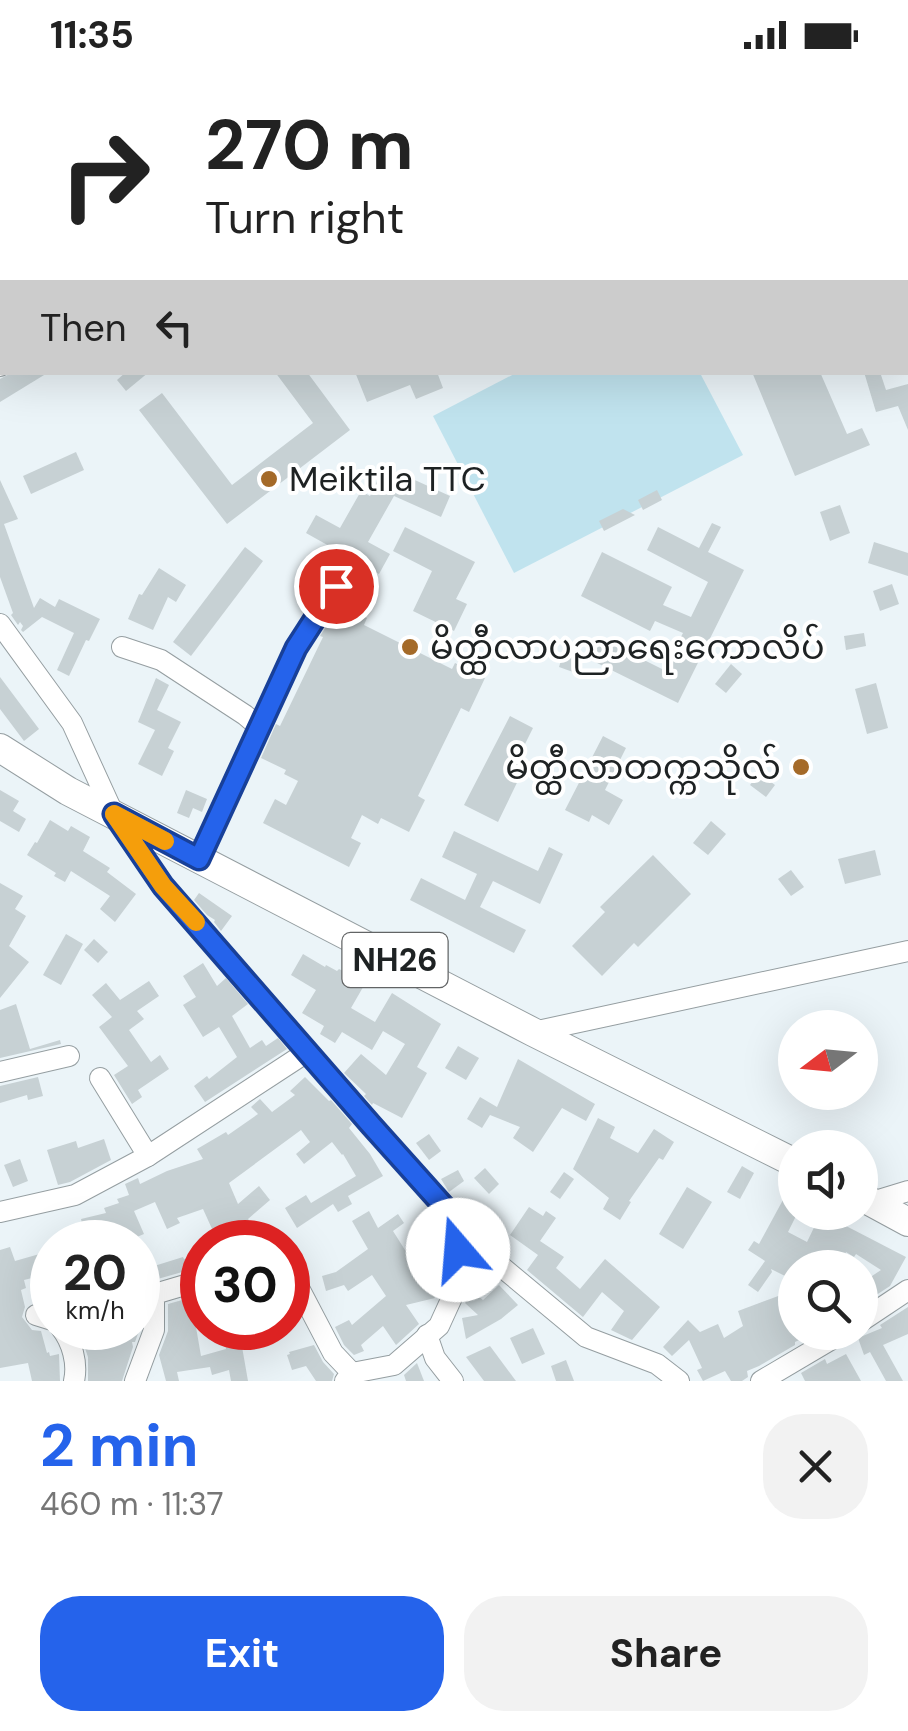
<!DOCTYPE html>
<html lang="en">
<head>
<meta charset="utf-8">
<style>
  body { margin:0; font-family:"DM Sans","Noto Sans Myanmar",sans-serif; background:#f2f2f2; color:#222; height:100vh; display:flex; flex-direction:column; font-size:38px; white-space:nowrap }
  * { box-sizing:border-box; margin:0 }
  p { font-size:32px; color:#767676 }
  .icon { flex:none; width:55px; height:55px; fill:none; stroke:currentColor; stroke-width:2; stroke-linecap:round; stroke-linejoin:round }
  .map { position:relative; height:1311px; overflow:hidden }
  .panel { display:flex; flex-direction:column; background:#fff; flex:1 }
  .panel>* { flex:none }
  .hud { position:absolute; left:0px; top:0px; width:910px; height:305px; box-shadow:0 10px 40px #0002; background:#fff; color:#222; overflow:hidden }
  .needle { width:65px; rotate:254deg }
  .controls { position:absolute; left:778px; top:940px; display:grid; gap:20px }
  .controls a { display:grid; place-items:center; width:100px; height:100px; border-radius:50%; background:#fff; box-shadow:0 10px 40px #0002; font-size:50px }
  .speed { position:absolute; left:30px; top:1150px; display:flex; gap:20px; font-size:50px; font-weight:700; text-align:center }
  .speed>* { display:grid; place-content:center; width:130px; height:130px; border-radius:50%; background:#fff; box-shadow:0 10px 40px #0002; line-height:1 }
  .speed small { font-size:25px; font-weight:400 }
  .speed .limit { border:15px solid #d22; background:#fff; color:#111 }
  .pin { position:absolute; display:grid; place-items:center; width:85px; height:85px; color:#fff; margin:-42px; border:5px solid #fff; border-radius:50%; box-shadow:0 2px 10px #0007 }
  .me { position:absolute; width:110px; margin:-55px; rotate:342deg; stroke-linejoin:round; filter:drop-shadow(0 0 8px #0008) }
  .turn { display:flex; align-items:center; gap:35px; height:210px; padding:0 40px; font-size:45px }
  .turn .icon { width:130px; height:130px; stroke-width:2.5 }
  .turn b { display:block; font-size:70px; line-height:85px }
  .then { display:flex; align-items:center; height:95px; padding:0 40px; background:#0003; gap:20px; font-size:38px }
  .round { display:grid; place-items:center; flex:none; width:105px; height:105px; border-radius:40px; background:#f2f2f2 }
  .overview { display:flex; align-items:center; justify-content:space-between; height:170px; padding:0 40px }
  h1 { font-size:60px; font-weight:700; line-height:75px; color:#2563eb }
  .primary-button { display:flex; gap:20px; margin-top:auto; padding:20px 40px }
  .primary-button a { flex:1; height:115px; border-radius:40px; background:#2563eb; color:#fff; font-size:40px; font-weight:700; line-height:115px; text-align:center }
  .primary-button a+a { background:#f2f2f2; color:#222 }
  .status { display:flex; justify-content:space-between; align-items:center; height:70px; padding:0 50px; background:#fff; direction:ltr }
  .status svg { height:28px; fill:currentColor }
  .map>svg:first-child { display:block }
  .green { fill:#c0e3ee }
  .building { fill:#c7d1d4 }
  .lines { fill:none; stroke-linecap:round; stroke-linejoin:round }
  .minor-casing { stroke:#959ea1; stroke-width:22 }
  .highway-casing { stroke:#959ea1; stroke-width:30 }
  .minor { stroke:#fff; stroke-width:20 }
  .highway { stroke:#fff; stroke-width:28 }
  .route-casing { stroke:#184099; stroke-width:25 }
  .route { stroke:#2563eb; stroke-width:18 }
  .slow { stroke:#f59e0b; stroke-width:18 }
  .poi-dot { fill:#a46a29; stroke:#fff; stroke-width:4 }
  .labels { text-anchor:middle; stroke-width:8; stroke-linejoin:round; paint-order:stroke }
  .shield { fill:#fff; stroke:#626465; stroke-width:2.5 }
  .shield-label { font-size:32px; font-weight:bold; fill:#1e2223 }
  .poi-label { font-size:35px; fill:#1e2223; stroke:#fff; text-anchor:start }
</style>
</head>
<body>
<div class="status"><b>11:35</b><svg viewBox="0 0 49 12"><path d="M0 12V9h3v3zM5 12V6h3v6zM10 12V3h3v9zM15 12V0h3v12zM26 1h20v11H26zM47 4h2v5h-2z"/></svg></div>
<div class="map">
<svg width="908" height="1311" viewBox="0 0 908 1311">
  <rect width="100%" height="100%" fill="#ebf4f8"/>
  <path class="green" d="M516,303H700L743,385L514,503L433,346Z"/>
  <g class="building">
    <path d="M13,302H49L0,332V309Z"/>
    <path d="M126,302H149L126,321L117,310Z"/>
    <path d="M275,302H307L350,360L227,454L139,340L162,323L232,415L313,353Z"/>
    <path d="M355,302H437L443,318L416,329L410,315L367,332Z"/>
    <path d="M752,302H820L847,364L862,358L870,375L795,406Z"/>
    <path d="M864,302H880L886,320L908,314V360L898,336L876,342Z"/>
    <path d="M76,382L84,400L31,424L23,406Z"/>
    <path d="M384,396L450,426L441,447L394,426L368,472L390,484L379,504L306,463L316,445L340,458L361,421L370,426Z"/>
    <path d="M0,410L18,449L4,454L34,538L40,528L55,537L59,529L100,549L89,571L86,570L69,606L57,600L74,563L42,547L23,562L21,560L23,556L20,552L18,555L11,545L13,543L0,507Z"/>
    <path d="M657,420L662,430L643,440L638,430Z"/>
    <path d="M840,435L850,463L830,471L820,442Z"/>
    <path d="M623,439L635,445L604,461L599,451Z"/>
    <path d="M712,453L721,457L708,482L744,500L678,633L591,590L602,569L664,600L683,563L655,551L650,561L581,526L602,482L672,517L663,535L691,547L708,512L647,480L658,457L699,478Z"/>
    <path d="M405,457L475,492L456,529L467,534L454,561L413,541L432,501L393,481Z"/>
    <path d="M874,472L908,483V506L868,493Z"/>
    <path d="M245,477L263,491L191,586L173,572Z"/>
    <path d="M159,498L186,515L176,532L168,527L153,560L128,549L139,524L142,525Z"/>
    <path d="M892,514L899,534L880,541L873,521Z"/>
    <path d="M340,535L367,548L364,555L452,599L455,593L485,608L469,642L461,638L418,726L425,730L409,762L381,748L378,754L362,745L351,768L361,773L349,797L263,753L275,729L286,735L298,711L284,704L286,700L261,688L276,654L280,656L323,567L320,566Z"/>
    <path d="M864,563L866,576L846,580L844,566Z"/>
    <path d="M565,577L580,582L573,602L559,597Z"/>
    <path d="M731,594L742,604L726,623L715,614Z"/>
    <path d="M0,607L39,659L24,671L0,639Z"/>
    <path d="M156,608L169,615L157,640L181,652L168,678L174,681L162,706L138,694L155,660L138,652Z"/>
    <path d="M876,613L888,658L867,664L855,619Z"/>
    <path d="M510,646L533,658L518,688L527,692L498,752L464,735Z"/>
    <path d="M603,666L626,678L605,720L623,730L609,755L592,745L589,752L565,740Z"/>
    <path d="M759,703L775,715L766,727L750,715Z"/>
    <path d="M0,720L19,731L13,741L26,749L19,762L0,751Z"/>
    <path d="M186,720L207,729L202,742L193,738L189,748L177,743Z"/>
    <path d="M50,750L68,761L71,756L90,767L83,781L110,798L107,802L136,824L115,852L100,839L110,826L71,801L65,812L54,806L56,803L27,785L35,772L37,773Z"/>
    <path d="M711,751L726,764L708,785L693,773Z"/>
    <path d="M454,761L538,801L549,777L563,784L540,834L493,811L480,837L526,860L514,883L410,830L421,808L465,830L477,804L442,787Z"/>
    <path d="M875,780L881,805L845,814L838,789Z"/>
    <path d="M653,785L691,824L638,877L634,873L602,906L572,876L605,842L600,837Z"/>
    <path d="M791,800L804,817L791,826L778,809Z"/>
    <path d="M0,813L23,826L15,839L26,846L9,876L29,892L0,928Z"/>
    <path d="M199,823L232,846L221,861L214,852L215,850L207,845L194,830Z"/>
    <path d="M66,864L83,874L61,915L43,905Z"/>
    <path d="M94,869L108,882L98,893L84,880Z"/>
    <path d="M303,884L325,897L326,895L337,901L339,899L366,912L351,938L375,952L392,923L441,954L417,997L427,1003L402,1048L373,1033L372,1035L364,1026L366,1024L344,1003L361,984L386,1005L405,974L383,961L372,980L342,962L335,973L320,964L324,956L302,943L316,920L291,905Z"/>
    <path d="M203,893L217,916L226,908L248,934L232,946L250,978L262,970L266,976L278,968L287,979L205,1032L194,1016L207,1006L209,1009L237,987L219,957L203,967L183,935L196,927L183,906Z"/>
    <path d="M149,911L159,926L137,941L144,949L129,960L151,992L160,985L169,999L138,1020L142,1027L132,1034L114,1005L128,996L99,957L112,947L92,925L106,913L120,930Z"/>
    <path d="M16,934L30,979L60,970L61,974L0,988V940Z"/>
    <path d="M458,976L479,988L466,1010L445,998Z"/>
    <path d="M518,989L595,1034L586,1051L562,1038L533,1082L513,1068L520,1057L490,1045L482,1058L467,1049L480,1027L497,1037Z"/>
    <path d="M38,1007L43,1026L28,1030L27,1025L0,1033V1016Z"/>
    <path d="M305,1007L329,1031L331,1030L352,1054L349,1058L370,1084L383,1106L348,1126L352,1134L338,1142L333,1134L297,1158L285,1138L306,1125L311,1133L356,1106L343,1084L342,1085L332,1072L304,1094L296,1084L310,1072L301,1060L229,1113L238,1134L259,1116L270,1130L248,1149L265,1172H218L203,1139L177,1148L180,1153L167,1159L155,1132L134,1141L144,1164L125,1172H86L81,1149L106,1143L104,1138L119,1133L117,1129L129,1125L125,1114L138,1108L140,1114L167,1101L203,1089L197,1079L226,1062L228,1065L258,1044L251,1037L260,1029L272,1042L295,1025L290,1021Z"/>
    <path d="M598,1048L615,1057L610,1068L638,1083L654,1059L674,1072L663,1090L659,1088L629,1131L631,1132L620,1150L603,1139L609,1128L573,1099Z"/>
    <path d="M429,1064L441,1081L429,1090L416,1073Z"/>
    <path d="M104,1069L111,1090L70,1112L58,1115L47,1080L76,1071L78,1078Z"/>
    <path d="M20,1089L28,1111L13,1117L4,1095Z"/>
    <path d="M742,1096L754,1103L740,1129L727,1122Z"/>
    <path d="M485,1098L499,1114L489,1124L474,1108Z"/>
    <path d="M458,1100L464,1111L449,1122L441,1109Z"/>
    <path d="M564,1102L574,1109L560,1129L550,1122Z"/>
    <path d="M687,1117L712,1132L683,1179L659,1164Z"/>
    <path d="M784,1128L795,1133V1148L788,1162L807,1172L821,1143L906,1187L890,1216L861,1235L860,1214L881,1200L856,1184L854,1187L846,1182L838,1198H795V1211L771,1199L772,1202L758,1222L748,1215L765,1191L748,1180L754,1171L759,1174Z"/>
    <path d="M529,1137L543,1146L546,1141L556,1148L540,1171L564,1187L556,1198L580,1219L605,1189L660,1237L632,1270L611,1260L624,1241L602,1222L583,1247L527,1200L538,1185L510,1165Z"/>
    <path d="M369,1141L378,1158L398,1144L404,1153L393,1161L405,1180L423,1165L432,1177L415,1192L445,1195L446,1207L443,1215L429,1203L435,1228L406,1235L419,1254L396,1275L383,1256L361,1275L364,1281L354,1285L344,1275L335,1257L349,1250L352,1255L386,1226L372,1205L348,1221L344,1215L326,1221L322,1206L336,1202L368,1179L352,1151Z"/>
    <path d="M10,1177L15,1191L43,1183L45,1192L52,1190V1203L24,1210L26,1218L21,1220L25,1237L22,1247L32,1260L41,1261L47,1283L49,1282L50,1286L59,1284L60,1311H32L28,1293L0,1298V1180Z"/>
    <path d="M197,1186L200,1197L154,1210L151,1197L183,1187L184,1189Z"/>
    <path d="M499,1215L518,1235L501,1249L466,1269L462,1248L478,1245L465,1233L471,1220L483,1230Z"/>
    <path d="M781,1225L787,1240L795,1237V1262H816L795,1272V1275L759,1296L747,1301L748,1307L742,1311H731L725,1301L703,1311L697,1300L702,1298L689,1270L672,1286L663,1277L688,1250L700,1262L718,1254L724,1268L743,1256L738,1241Z"/>
    <path d="M193,1227L195,1234H192L201,1286L226,1279L225,1273L241,1271L248,1311H231L229,1300L212,1305L210,1297L177,1302L179,1311H166L159,1285L168,1261V1234Z"/>
    <path d="M908,1237V1264L883,1275L903,1311H886L870,1282L864,1285L858,1268L882,1258L880,1255Z"/>
    <path d="M78,1258H140L135,1272H132L133,1277L122,1311H88V1287Z"/>
    <path d="M533,1258L545,1284L522,1294L510,1268Z"/>
    <path d="M314,1275L323,1292L334,1304L332,1311H316L306,1296L292,1300L287,1285L290,1284L289,1282Z"/>
    <path d="M490,1276L516,1311H484L466,1287Z"/>
    <path d="M846,1284L861,1311H805L801,1303L825,1289L827,1294Z"/>
    <path d="M566,1290L574,1311H556L551,1296Z"/>
    <path d="M417,1293L424,1311H406L404,1305Z"/>
  </g>
  <g class="lines">
    <defs>
      <g id="minor">
        <path d="M197,0L198,2"/>
        <path d="M519,2L524,0"/>
        <path d="M0,81L2,82"/>
        <path d="M0,239L2,238"/>
        <path d="M0,296L2,294"/>
        <path d="M0,554L72,653L114,745L163,815L371,1055L457,1151L460,1210L439,1256L394,1295L352,1303L345,1311"/>
        <path d="M122,577L161,590L245,645L259,657"/>
        <path d="M199,789L296,578L336,516"/>
        <path d="M533,962L908,881"/>
        <path d="M0,1002L69,986"/>
        <path d="M100,1008L148,1086"/>
        <path d="M872,1132L908,1121"/>
        <path d="M0,1142L75,1125L148,1086L307,982"/>
        <path d="M457,1151L503,1198L586,1267L657,1294L679,1311"/>
        <path d="M288,1197L333,1283L352,1303"/>
        <path d="M36,1245L52,1250"/>
        <path d="M860,1252L908,1220"/>
        <path d="M61,1258C72,1272 78,1293 74,1311"/>
        <path d="M427,1265L435,1288L453,1311"/>
        <path d="M135,1311L154,1260V1227L158,1223L202,1210"/>
        <path d="M761,1311L844,1262"/>
      </g>
      <g id="highway">
        <path d="M0,678L68,721L533,962L795,1093"/>
        <path d="M860,1126L908,1152"/>
      </g>
    </defs>
    <use href="#minor" class="minor-casing"/>
    <use href="#highway" class="highway-casing"/>
    <use href="#minor" class="minor"/>
    <use href="#highway" class="highway"/>
  </g>
  <g class="lines">
    <defs>
      <path id="route" d="M336,516L296,578L199,789L114,744L163,816L371,1055L457,1151L458,1180"/>
    </defs>
    <use href="#route" class="route-casing"/>
    <use href="#route" class="route"/>
    <path class="slow" d="M165,771L114,744L163,816L196,852"/>
  </g>
  <g class="poi-dot">
    <circle cx="269" cy="409" r="10"/>
    <circle cx="410" cy="577" r="10"/>
    <circle cx="801" cy="697" r="10"/>
  </g>
  <g class="labels">
    <rect class="shield" x="342.5" y="863" width="105" height="54" rx="8"/>
    <g class="shield-label">
      <text x="395" y="901">NH26</text>
    </g>
    <g class="poi-label">
      <text x="289" y="421">Meiktila TTC</text>
      <text x="430" y="589">မိတ္ထီလာပညာရေးကောလိပ်</text>
      <text x="781" y="709" text-anchor="end">မိတ္ထီလာတက္ကသိုလ်</text>
    </g>
  </g>
</svg>
<div class="controls">
<a><svg class="needle" viewBox="-14 -14 28 28"><path d="M0-13l5 13h-10z" fill="#e53935"/><path d="M0 13l5-13h-10z" fill="#767676"/></svg></a>
<a><svg class="icon" aria-label="sound" viewBox="0 0 24 24"><path d="M4 9h4l5-4v14l-5-4H4zM17 9q2 3 0 6"/></svg></a>
<a><svg class="icon" aria-label="search" viewBox="0 0 24 24"><circle cx="10" cy="10" r="6"/><path d="M15 15l6 6"/></svg></a>
</div>
<div class="speed"><div>20<small>km/h</small></div><div class="limit">30</div></div>
<div class="pin" style="left:336px;top:516px;background:#d93025"><svg class="icon" aria-label="arrive" viewBox="0 0 24 24"><path d="M6 21V4h12l-3 4 3 4H6"/></svg></div>
<svg class="me" style="left:458px;top:1180px" viewBox="-20 -20 40 40"><circle r="19" fill="#fff"/><path d="M0-13L10 11 0 6-10 11z" fill="#2563eb"/></svg>
<div class="hud">
<div class="turn"><svg class="icon" aria-label="right" viewBox="0 0 24 24"><path d="M7 20v-9h11M14 6l5 5-5 5"/></svg><div><b>270 m</b>Turn right</div></div>
<div class="then">Then<svg class="icon" aria-label="left" viewBox="0 0 24 24"><path d="M17 20v-9H6M10 6l-5 5 5 5"/></svg></div>
</div>
</div>
<section class="panel">
<div class="overview"><div><h1>2 min</h1><p>460 m · 11:37</p></div><a class="round"><svg class="icon" aria-label="close" viewBox="0 0 24 24"><path d="M6 6l12 12M18 6L6 18"/></svg></a></div>
<div class="primary-button"><a>Exit</a><a>Share</a></div>
</section>
</body>
</html>
